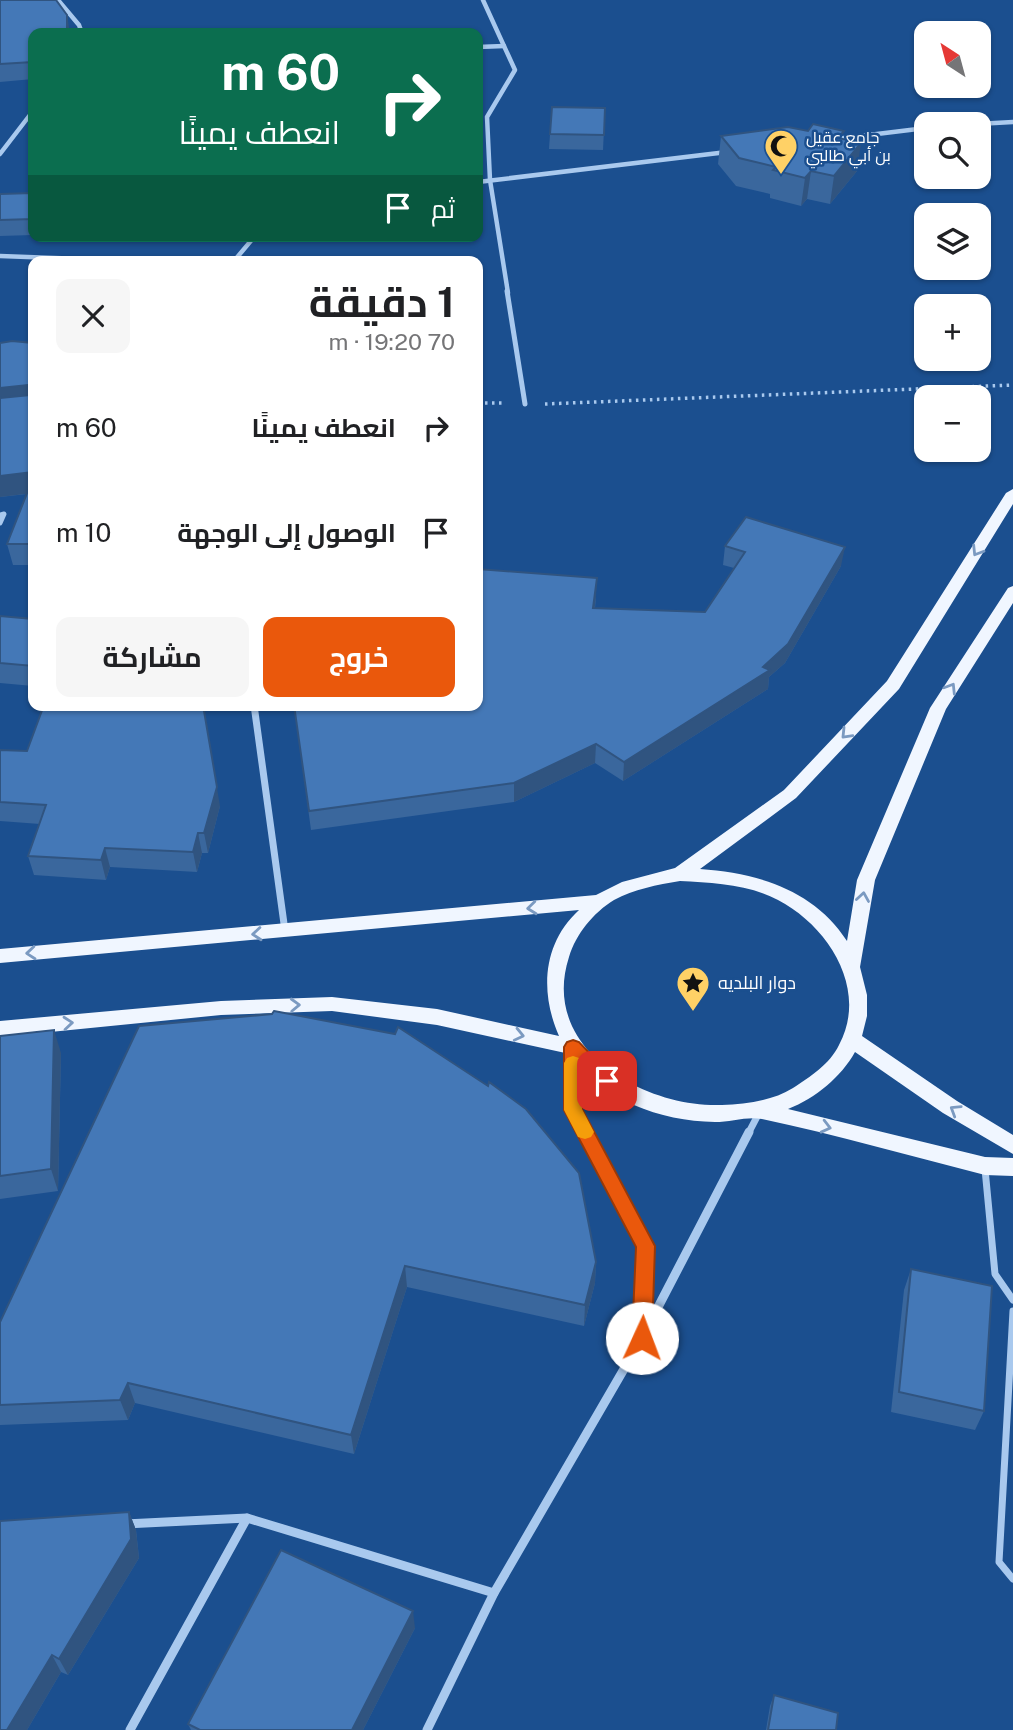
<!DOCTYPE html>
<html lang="ar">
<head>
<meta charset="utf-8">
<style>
  body { margin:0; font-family:"Public Sans",Cairo,sans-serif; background:#f6f6f6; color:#202124; direction:rtl; height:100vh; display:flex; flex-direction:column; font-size:26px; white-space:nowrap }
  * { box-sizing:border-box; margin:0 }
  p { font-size:23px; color:#757577 }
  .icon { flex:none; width:38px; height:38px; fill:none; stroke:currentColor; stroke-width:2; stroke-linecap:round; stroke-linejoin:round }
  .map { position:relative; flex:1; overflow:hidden; direction:ltr }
  .sheet { position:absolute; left:28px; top:256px; width:455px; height:455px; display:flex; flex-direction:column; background:#fff; border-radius:14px; box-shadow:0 2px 5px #0004; direction:rtl }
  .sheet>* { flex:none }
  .banner { position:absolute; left:28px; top:28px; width:455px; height:214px; border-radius:14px; box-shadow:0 2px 5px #0004; direction:rtl; background:#0b6e4f; color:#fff; overflow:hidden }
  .needle { width:46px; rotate:324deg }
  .fabs { position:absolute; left:914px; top:21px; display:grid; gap:14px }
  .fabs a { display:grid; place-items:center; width:77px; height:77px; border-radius:14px; background:#fff; box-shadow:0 2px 5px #0004; font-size:35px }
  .pin { position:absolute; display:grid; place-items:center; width:60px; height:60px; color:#fff; margin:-30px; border-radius:14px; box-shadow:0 4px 10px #0006 }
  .me { position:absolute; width:77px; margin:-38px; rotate:2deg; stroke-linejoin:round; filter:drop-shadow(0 0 5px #0008) }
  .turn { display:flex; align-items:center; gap:24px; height:147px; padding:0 28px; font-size:32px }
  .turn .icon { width:91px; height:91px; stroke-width:2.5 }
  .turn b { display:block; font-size:49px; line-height:60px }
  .then { display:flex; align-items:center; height:66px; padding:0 28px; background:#0003; gap:14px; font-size:26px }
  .round { display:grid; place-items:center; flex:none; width:74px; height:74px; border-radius:14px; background:#f6f6f6 }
  .head { display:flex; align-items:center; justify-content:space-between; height:119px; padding:0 28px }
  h1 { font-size:42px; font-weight:700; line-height:52px }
  .action { display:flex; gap:14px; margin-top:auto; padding:14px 28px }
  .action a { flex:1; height:80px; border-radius:14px; background:#ea580c; color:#fff; font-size:28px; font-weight:700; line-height:80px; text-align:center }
  .action a+a { background:#f6f6f6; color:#202124 }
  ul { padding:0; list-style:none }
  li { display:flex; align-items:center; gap:21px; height:105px; padding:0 28px }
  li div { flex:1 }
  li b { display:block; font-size:26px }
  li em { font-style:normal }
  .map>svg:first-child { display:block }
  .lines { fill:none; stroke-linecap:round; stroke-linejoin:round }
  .path { stroke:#a9c9ee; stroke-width:3.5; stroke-dasharray:2.5 4.5; stroke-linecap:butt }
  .lane { stroke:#a9c9ee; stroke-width:7 }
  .street-far3 { stroke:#a9c9ee; stroke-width:4.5 }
  .street-far2 { stroke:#a9c9ee; stroke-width:5 }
  .street-far1 { stroke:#a9c9ee; stroke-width:7 }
  .street { stroke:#a9c9ee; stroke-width:9 }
  .primary { fill:#f0f6ff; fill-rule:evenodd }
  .wall { fill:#3a679d }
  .shaded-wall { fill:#305480 }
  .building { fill:#4478b7; stroke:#305480; stroke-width:2 }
  .oneway { stroke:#7b9ac1 }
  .route { fill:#ea580c; stroke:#983908; stroke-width:2 }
  .slow { fill:#f59e0b }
  .labels { text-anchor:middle; stroke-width:5; stroke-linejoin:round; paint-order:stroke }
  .far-poi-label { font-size:16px; fill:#fff; stroke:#1b4f8f; text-anchor:start }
  .poi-label { font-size:18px; fill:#fff; stroke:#1b4f8f; text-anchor:start }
</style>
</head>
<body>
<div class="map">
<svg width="1013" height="1730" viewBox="0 0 1013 1730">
  <rect width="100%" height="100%" fill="#1b4f8f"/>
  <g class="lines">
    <g class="path">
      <path d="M478,403H505"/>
      <path d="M545,404L1013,385"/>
    </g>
    <g class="lane">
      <path d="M985,1169L995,1274L1013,1300"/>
      <path d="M1013,1311L999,1562L1013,1579"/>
    </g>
    <g class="street-far3">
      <path d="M58,0L79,25L82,33"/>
      <path d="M483,0L515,70L487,117L490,180L508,293"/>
      <path d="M478,47L504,46"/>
      <path d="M977,124L1013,122"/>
      <path d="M836,139L926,128"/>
      <path d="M0,154L33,111"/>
      <path d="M478,182L727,152"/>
      <path d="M0,256L137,261"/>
      <path d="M234,261L255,236"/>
    </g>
    <g class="street-far2">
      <path d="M507,291L525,404"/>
      <path d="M0,515L4,514L0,523"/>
    </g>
    <g class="street-far1">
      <path d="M254,705L285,931"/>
      <path d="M573,1051V1110L586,1134"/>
      <path d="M748,1134L760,1111"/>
    </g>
    <g class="street">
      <path d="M585,1132L646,1246L642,1336"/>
      <path d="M125,1524L247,1518L494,1593"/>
      <path d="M130,1730L247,1518"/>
      <path d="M427,1730L494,1593L642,1338L749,1132"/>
    </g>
    <path class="primary" d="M1013,489V504L899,689L796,798L700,869C758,873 814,890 847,941L857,880L930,708L1008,588L1013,586V603L946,709L875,880L860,967L867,995V1016L862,1036L957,1101L1013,1135V1154L943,1113L855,1052C841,1077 816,1098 788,1109L985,1157L1013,1158V1176L985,1175C911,1156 837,1135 762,1119C748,1116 730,1122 715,1122C659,1121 603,1100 570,1054L437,1025L332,1011L221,1015L0,1037V1021L221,1001L332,997L437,1009L559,1036C540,993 542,944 579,910L0,963V949L596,895L622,882L675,868L784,790L887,681L1006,493ZM680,881C713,883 748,884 778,900C828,926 869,989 839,1045C830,1064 810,1077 793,1088C772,1101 746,1104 722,1105C644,1108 539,1049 569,957C576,934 593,913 614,900C634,889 657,885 680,881Z"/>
  </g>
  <g class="wall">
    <path d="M0,0L33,33V79L0,82Z"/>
    <path d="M605,108L603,150L549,149L550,134Z"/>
    <path d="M721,136L843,139L857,171L830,204L807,199L801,206L770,198V194L736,186L718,164Z"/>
    <path d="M33,193V235L0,236V194Z"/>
    <path d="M0,343H33V565H13L7,544L27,494L0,497Z"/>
    <path d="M725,546L841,566L785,663L769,677L768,689L623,781L595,763L514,802L311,830L294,705L596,597L595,608L705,612L734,568L723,565Z"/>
    <path d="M0,616L33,619V686L0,683Z"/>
    <path d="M0,750L220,806L208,853H202L197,872L110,867L106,880L34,875L28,856L40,824L0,821Z"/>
    <path d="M139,1026L596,1262L595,1283L584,1326L407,1287L354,1454L135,1403L128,1420L0,1425V1322Z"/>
    <path d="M0,1036L61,1053L58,1191L0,1199Z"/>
    <path d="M911,1269L984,1411L975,1430L891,1412L904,1290Z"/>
    <path d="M129,1512L136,1530L139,1558L68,1675L61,1672L27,1730H0Z"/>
    <path d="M415,1628L363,1730H191L188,1724Z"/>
    <path d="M774,1695L836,1730H766L770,1706Z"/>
  </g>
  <g class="shaded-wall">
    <path d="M67,15L70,33H67Z"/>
    <path d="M861,143L857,171L830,204L834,176Z"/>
    <path d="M811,171L807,199L801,206L805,178Z"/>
    <path d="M28,385L32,405L0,409V388Z"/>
    <path d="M33,472V493L0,497V476Z"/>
    <path d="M845,547L841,566L785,663L769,677L768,689L623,781L624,762Z"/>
    <path d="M597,578L596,597L592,627L593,608Z"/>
    <path d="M203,705L220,806L208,853L204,833Z"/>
    <path d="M596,744L595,763L514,802V783Z"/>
    <path d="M198,833L202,853L197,872L193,852Z"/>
    <path d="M105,848L110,867L106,880L101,860Z"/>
    <path d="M54,1030L61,1053L58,1191L51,1169Z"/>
    <path d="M596,1262L595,1283L584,1326L585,1305Z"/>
    <path d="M405,1266L407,1287L354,1454L351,1435Z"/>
    <path d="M128,1383L135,1403L128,1420L120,1400Z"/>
    <path d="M129,1512L136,1530L139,1558L68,1675L59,1659Z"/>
    <path d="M413,1611L415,1628L363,1730H352Z"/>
    <path d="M52,1655L61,1672L27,1730H7Z"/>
  </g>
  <g class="building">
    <path d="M0,0H56L67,15V33H33V62L0,64Z"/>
    <path d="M552,107L605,108L604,135L550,134Z"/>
    <path d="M813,124L844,131L838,138L861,143L834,176L811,171L805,178L773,170L776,167L739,158L721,136L788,127L808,131Z"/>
    <path d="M33,193V219L0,220V194Z"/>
    <path d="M12,341L33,343V390L28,385L0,388V343Z"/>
    <path d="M33,390V472L0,476V398L30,395Z"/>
    <path d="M33,478V544H7Z"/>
    <path d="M746,517L845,547L788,644L763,667L770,670L624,762L596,744L514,783L309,811L294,705H478V569L597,578L593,608L705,612L745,552L725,546Z"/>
    <path d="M0,616L33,619V666L0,663Z"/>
    <path d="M44,705H203L217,787L204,833H198L193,852L105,848L101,860L28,856L46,805L0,802V750L27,751Z"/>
    <path d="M274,1011L395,1034L398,1027L488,1086L489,1082L526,1109L579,1173L596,1262L585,1305L405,1266L351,1435L128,1383L120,1400L0,1405V1322L139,1026L272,1014Z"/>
    <path d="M54,1030L51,1169L0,1176V1036Z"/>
    <path d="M911,1269L992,1286L984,1411L899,1392Z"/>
    <path d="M129,1512L131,1539L59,1659L52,1655L7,1730H0V1521Z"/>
    <path d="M281,1550L413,1611L352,1730H200L188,1724Z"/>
    <path d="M774,1695L838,1713L836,1730H768Z"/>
  </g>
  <defs><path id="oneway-chevron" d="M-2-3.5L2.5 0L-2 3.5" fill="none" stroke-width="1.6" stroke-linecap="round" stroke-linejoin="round" transform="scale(1.75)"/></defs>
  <g class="oneway">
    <use href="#oneway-chevron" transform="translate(977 551) rotate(122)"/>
    <use href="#oneway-chevron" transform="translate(951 688) rotate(-58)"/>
    <use href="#oneway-chevron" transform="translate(846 734) rotate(134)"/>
    <use href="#oneway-chevron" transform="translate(863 897) rotate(-81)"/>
    <use href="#oneway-chevron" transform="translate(532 908) rotate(174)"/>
    <use href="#oneway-chevron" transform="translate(257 934) rotate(175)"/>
    <use href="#oneway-chevron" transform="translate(31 953) rotate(175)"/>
    <use href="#oneway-chevron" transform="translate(295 1005) rotate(-2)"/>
    <use href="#oneway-chevron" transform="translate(68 1023) rotate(-5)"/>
    <use href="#oneway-chevron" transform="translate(519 1035) rotate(13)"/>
    <use href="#oneway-chevron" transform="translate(955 1110) rotate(-148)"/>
    <use href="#oneway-chevron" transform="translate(826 1127) rotate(14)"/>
  </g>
  <path class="route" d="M573,1040L579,1042L616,1081L614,1086C600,1090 591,1076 582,1067V1109L655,1246L652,1338L649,1345L642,1347L635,1345L632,1338L636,1247L564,1110V1047L567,1042Z"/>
  <path class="slow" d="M573,1056L579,1058L582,1063V1109L594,1132L591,1137L585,1139L578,1137L564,1110V1063L567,1058Z"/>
  <defs>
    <symbol id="mosque-pin" viewBox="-11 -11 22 30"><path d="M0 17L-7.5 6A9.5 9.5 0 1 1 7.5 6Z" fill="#ffd166" stroke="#1b4f8f"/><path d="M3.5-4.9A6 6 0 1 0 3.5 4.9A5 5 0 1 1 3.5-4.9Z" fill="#111"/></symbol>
    <symbol id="sight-pin" viewBox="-11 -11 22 30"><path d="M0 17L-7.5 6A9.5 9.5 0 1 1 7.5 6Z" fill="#ffd166" stroke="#1b4f8f"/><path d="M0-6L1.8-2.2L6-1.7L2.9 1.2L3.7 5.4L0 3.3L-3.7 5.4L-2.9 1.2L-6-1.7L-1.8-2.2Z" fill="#111"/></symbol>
  </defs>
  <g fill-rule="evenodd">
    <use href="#mosque-pin" x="762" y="127" width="38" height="52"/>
    <use href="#sight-pin" x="674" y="964" width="38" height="52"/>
  </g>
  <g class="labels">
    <g class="far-poi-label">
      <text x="806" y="143">جامع عقيل<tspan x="806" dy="18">بن أبي طالبي</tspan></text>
    </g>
    <g class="poi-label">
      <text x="718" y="989">دوار البلديه</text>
    </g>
  </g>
</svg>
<div class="fabs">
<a><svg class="needle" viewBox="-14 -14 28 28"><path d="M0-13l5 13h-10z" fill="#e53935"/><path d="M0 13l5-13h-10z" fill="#757577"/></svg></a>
<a><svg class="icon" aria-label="search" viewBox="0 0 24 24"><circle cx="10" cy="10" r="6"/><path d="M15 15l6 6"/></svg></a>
<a><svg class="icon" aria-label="layers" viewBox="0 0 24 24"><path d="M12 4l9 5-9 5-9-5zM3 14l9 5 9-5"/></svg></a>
<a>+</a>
<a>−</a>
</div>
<div class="pin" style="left:607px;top:1081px;background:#d93025"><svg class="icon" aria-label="arrive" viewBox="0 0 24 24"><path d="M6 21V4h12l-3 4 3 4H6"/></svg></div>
<svg class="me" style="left:642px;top:1338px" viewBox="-20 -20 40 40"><circle r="19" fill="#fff"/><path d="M0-13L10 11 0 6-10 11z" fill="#ea580c"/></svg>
<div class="banner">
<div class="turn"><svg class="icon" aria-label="right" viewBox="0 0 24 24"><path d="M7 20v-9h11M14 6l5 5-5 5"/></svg><div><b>60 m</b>انعطف يمينًا</div></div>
<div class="then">ثم<svg class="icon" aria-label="arrive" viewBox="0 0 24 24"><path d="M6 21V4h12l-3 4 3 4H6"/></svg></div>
</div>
<section class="sheet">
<div class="head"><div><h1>1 دقيقة</h1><p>70 m · 19:20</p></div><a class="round"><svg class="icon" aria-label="close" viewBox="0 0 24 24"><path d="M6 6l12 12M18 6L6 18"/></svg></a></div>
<ul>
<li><svg class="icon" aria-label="right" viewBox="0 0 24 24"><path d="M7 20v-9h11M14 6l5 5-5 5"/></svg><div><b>انعطف يمينًا</b></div><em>60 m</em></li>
<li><svg class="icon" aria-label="arrive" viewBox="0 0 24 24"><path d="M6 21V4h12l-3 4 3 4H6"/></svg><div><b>الوصول إلى الوجهة</b></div><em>10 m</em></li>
</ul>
<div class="action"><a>خروج</a><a>مشاركة</a></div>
</section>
</div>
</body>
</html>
